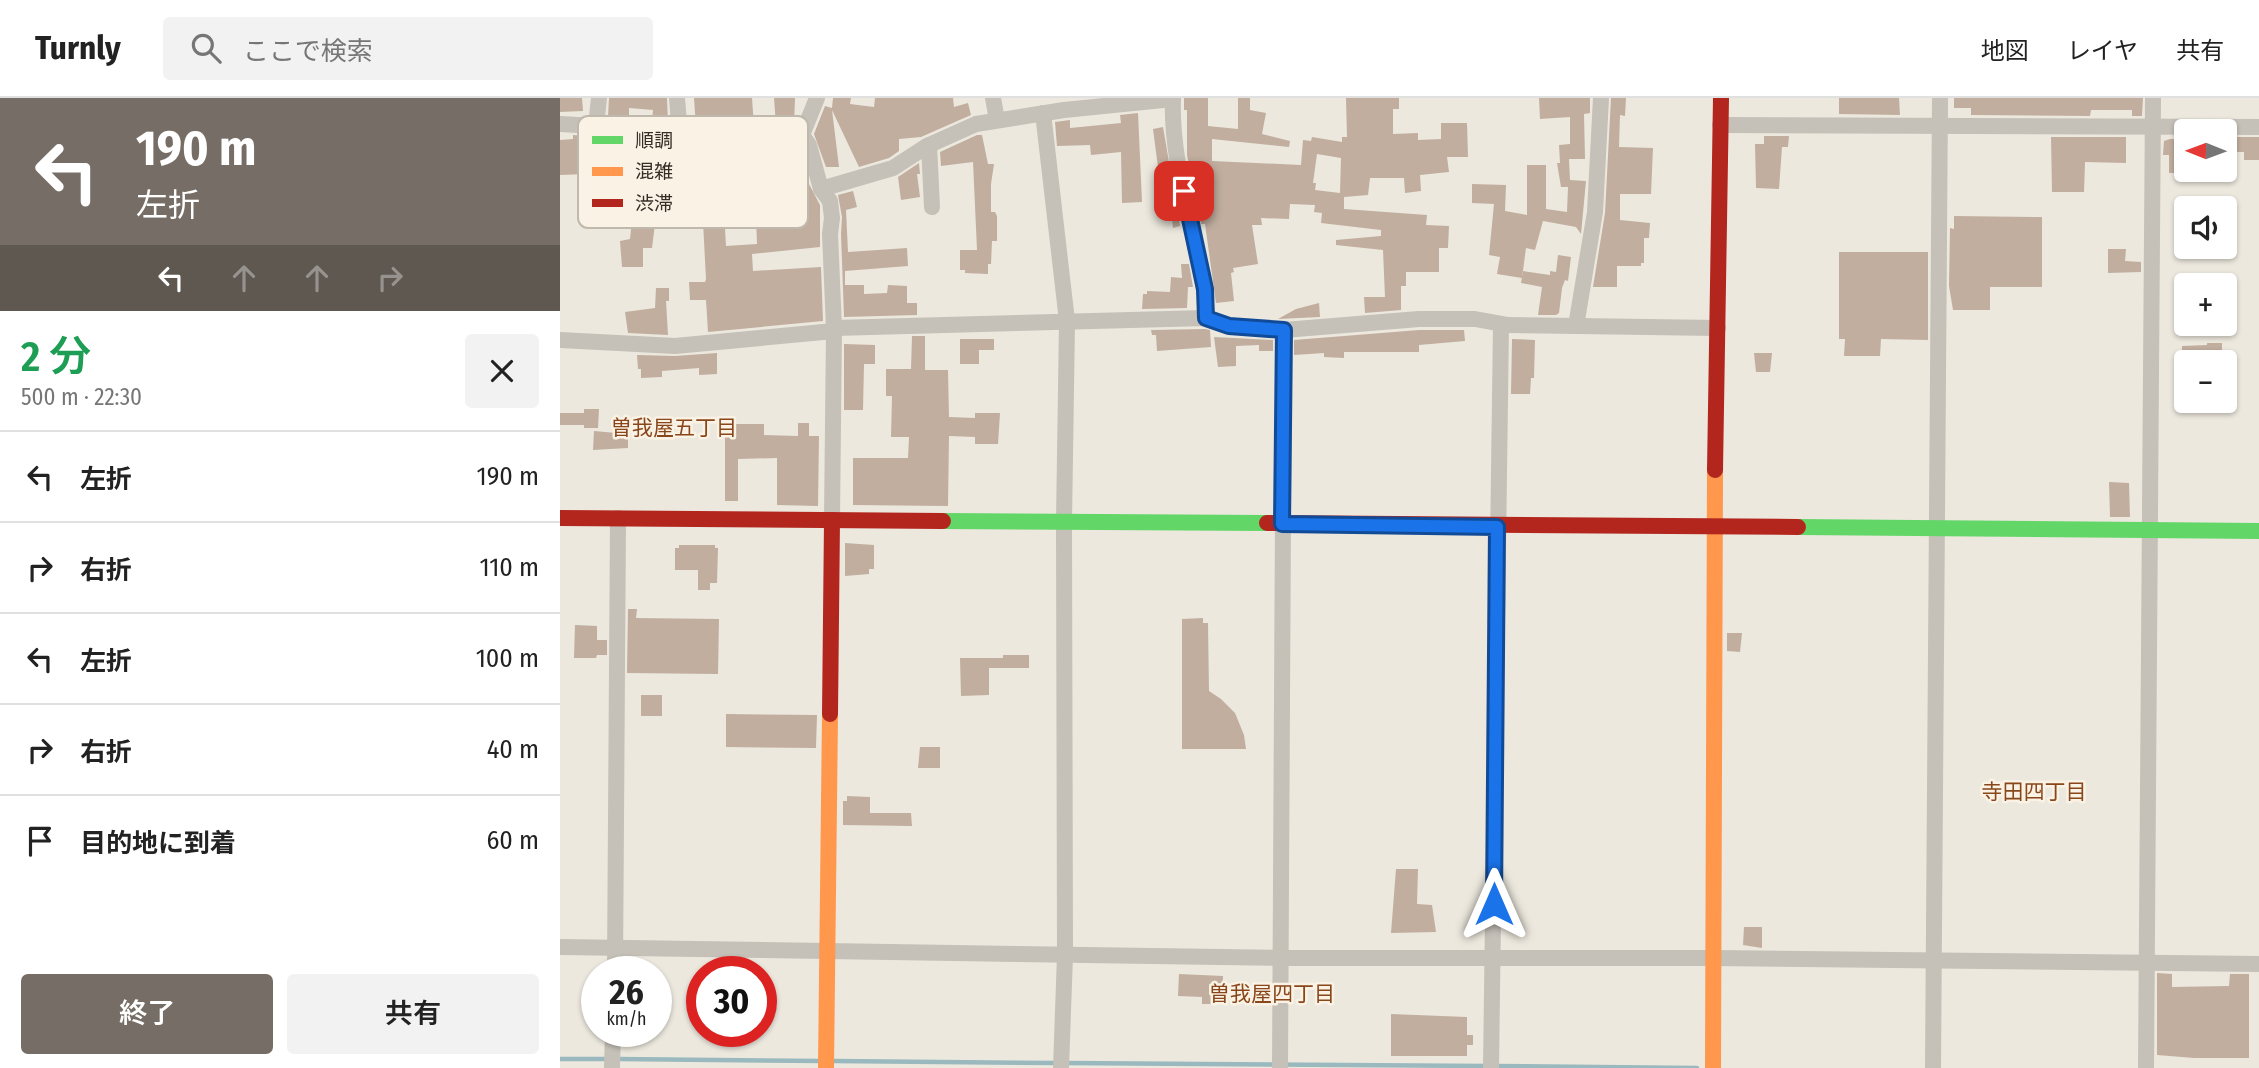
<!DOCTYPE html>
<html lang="ja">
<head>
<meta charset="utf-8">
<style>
  body { margin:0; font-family:"Fira Sans Condensed","Noto Sans JP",sans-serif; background:#f2f2f2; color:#222; height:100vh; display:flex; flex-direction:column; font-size:26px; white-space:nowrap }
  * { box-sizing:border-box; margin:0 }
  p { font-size:23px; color:#767676 }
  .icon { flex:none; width:38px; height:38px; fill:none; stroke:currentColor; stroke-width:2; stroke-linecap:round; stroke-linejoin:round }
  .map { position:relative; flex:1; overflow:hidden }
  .drawer { display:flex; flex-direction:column; background:#fff; width:560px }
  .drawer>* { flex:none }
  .hud { background:#766e66; color:#fff; overflow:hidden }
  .needle { width:46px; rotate:271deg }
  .fabs { position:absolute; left:1614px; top:21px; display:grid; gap:14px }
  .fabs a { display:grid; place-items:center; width:63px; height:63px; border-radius:7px; background:#fff; box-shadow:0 2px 5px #0004; font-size:35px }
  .speed { position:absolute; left:21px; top:858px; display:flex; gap:14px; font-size:35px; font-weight:700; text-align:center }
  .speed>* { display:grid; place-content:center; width:91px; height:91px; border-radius:50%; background:#fff; box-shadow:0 2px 5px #0004; line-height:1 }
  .speed small { font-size:18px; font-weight:400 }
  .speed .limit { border:10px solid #d22; background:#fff; color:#111 }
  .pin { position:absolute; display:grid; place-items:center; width:60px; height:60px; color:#fff; margin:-30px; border-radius:14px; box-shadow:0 4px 10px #0006 }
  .me { position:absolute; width:77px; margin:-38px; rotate:0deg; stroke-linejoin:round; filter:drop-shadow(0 0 5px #0008) }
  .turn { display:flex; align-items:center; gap:24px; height:147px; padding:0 21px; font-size:32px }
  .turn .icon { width:91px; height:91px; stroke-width:2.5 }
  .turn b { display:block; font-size:49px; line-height:60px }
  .lanes { display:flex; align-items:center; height:66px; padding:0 21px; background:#0003; justify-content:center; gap:35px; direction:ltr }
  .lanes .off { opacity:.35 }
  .round { display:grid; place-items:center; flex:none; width:74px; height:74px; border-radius:7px; background:#f2f2f2 }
  .head { display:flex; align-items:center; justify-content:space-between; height:119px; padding:0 21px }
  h1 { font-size:42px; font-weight:600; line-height:52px; color:#1e9e55 }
  .cta { display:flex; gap:14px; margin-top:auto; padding:14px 21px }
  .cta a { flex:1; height:80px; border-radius:7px; background:#766e66; color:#fff; font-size:28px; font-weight:600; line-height:80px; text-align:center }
  .cta a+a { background:#f2f2f2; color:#222 }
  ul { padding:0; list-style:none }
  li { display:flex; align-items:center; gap:21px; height:91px; padding:0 21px; border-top:2px solid #e0e0e0 }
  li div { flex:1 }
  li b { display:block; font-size:26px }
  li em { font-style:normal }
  header { display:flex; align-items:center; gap:42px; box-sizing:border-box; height:98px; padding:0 35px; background:#fff; border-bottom:2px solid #e0e0e0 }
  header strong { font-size:33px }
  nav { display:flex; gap:38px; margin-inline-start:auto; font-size:24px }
  .search { width:490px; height:63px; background:#f2f2f2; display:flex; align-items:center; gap:18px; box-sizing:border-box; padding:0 24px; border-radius:7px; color:#767676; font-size:26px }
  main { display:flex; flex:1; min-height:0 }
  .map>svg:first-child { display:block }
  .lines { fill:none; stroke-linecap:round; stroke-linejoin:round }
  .stream { stroke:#99b9be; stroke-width:4.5 }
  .building { fill:#c1ae9f; fill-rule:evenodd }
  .street { stroke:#c5c0b8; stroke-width:16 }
  .fast { stroke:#63d668; stroke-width:16 }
  .slow { stroke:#ff974d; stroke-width:16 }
  .jam { stroke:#b3261e; stroke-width:16 }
  .route-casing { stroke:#114b97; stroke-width:18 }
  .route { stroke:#1a73e8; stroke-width:12 }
  .labels { text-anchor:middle; stroke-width:5; stroke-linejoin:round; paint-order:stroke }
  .neighbourhood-label { font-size:21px; fill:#89461b; stroke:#faf3e5 }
  .key { fill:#faf3e5; stroke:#bfb8ac; stroke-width:2 }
  .key-label { font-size:19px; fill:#362d26 }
</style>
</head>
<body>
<header>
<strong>Turnly</strong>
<div class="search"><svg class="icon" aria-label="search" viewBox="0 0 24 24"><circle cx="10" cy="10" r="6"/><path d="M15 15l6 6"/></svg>ここで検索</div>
<nav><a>地図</a><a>レイヤ</a><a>共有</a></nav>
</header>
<main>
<section class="drawer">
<div class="hud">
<div class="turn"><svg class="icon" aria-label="left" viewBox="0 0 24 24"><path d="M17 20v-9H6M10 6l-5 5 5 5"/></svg><div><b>190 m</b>左折</div></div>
<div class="lanes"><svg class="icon" aria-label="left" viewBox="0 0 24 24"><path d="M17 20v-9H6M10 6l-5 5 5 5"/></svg><svg class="icon off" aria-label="ahead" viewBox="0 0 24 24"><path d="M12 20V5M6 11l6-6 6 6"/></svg><svg class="icon off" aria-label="ahead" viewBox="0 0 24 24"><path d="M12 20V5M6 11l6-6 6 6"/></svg><svg class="icon off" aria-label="right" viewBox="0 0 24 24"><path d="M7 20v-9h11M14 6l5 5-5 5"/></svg></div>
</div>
<div class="head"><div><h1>2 分</h1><p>500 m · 22:30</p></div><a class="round"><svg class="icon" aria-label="close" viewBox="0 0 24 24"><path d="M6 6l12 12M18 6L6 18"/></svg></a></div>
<ul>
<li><svg class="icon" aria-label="left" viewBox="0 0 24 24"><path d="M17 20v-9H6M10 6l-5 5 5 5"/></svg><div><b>左折</b></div><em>190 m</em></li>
<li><svg class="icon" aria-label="right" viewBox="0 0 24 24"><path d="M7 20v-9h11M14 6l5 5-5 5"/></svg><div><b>右折</b></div><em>110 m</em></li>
<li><svg class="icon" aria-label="left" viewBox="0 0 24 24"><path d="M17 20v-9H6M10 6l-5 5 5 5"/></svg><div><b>左折</b></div><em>100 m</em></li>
<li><svg class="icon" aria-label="right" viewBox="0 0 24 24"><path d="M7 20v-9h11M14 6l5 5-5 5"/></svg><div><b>右折</b></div><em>40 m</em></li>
<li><svg class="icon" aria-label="arrive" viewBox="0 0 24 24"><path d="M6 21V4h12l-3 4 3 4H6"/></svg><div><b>目的地に到着</b></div><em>60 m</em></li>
</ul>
<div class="cta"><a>終了</a><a>共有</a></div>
</section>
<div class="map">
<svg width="1699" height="970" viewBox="0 0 1699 970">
  <rect width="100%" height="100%" fill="#ece8de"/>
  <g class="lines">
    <g class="stream">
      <path d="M0,961H48"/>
      <path d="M57,961L262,963"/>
      <path d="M274,963L496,965"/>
      <path d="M505,965L927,968"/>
      <path d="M935,968L1137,970"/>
    </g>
  </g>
  <g class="building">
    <path d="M0,0H22L23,13L0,14Z"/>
    <path d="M49,0H107L108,26L92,24L93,12L69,10V21L48,19Z"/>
    <path d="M134,0H192L194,29H136Z"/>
    <path d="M214,0H235L234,27L216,28Z"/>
    <path d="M273,0H291L290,6L314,9L315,0H393L394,9L408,5L411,17L361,39L339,41V53L329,60L299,69L272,12L279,69H266L254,36L265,8L272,10Z"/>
    <path d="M624,0H648V28L678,31V0H690V12L706,15L702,36L730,43L729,49L652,41V63L741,67L743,42L751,43L752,39L782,44V39H787L786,0H839V11H833V36L858,35V42L881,41V25H907L908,59H887L889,74L860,77L861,93L845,95L844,80H810L808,97L784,99V111L867,117L866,127L889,128L888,150H879V174H846V188H841V212L805,215L804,199H825L823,152L776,147V142L821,138V132L761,125L762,115L754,114L755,107L730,106L729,121L701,120L702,127H692L698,166L673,170L674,174L671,175L674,203L656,205L645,126H641L627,57V12H624ZM757,56L781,60L780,95L755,92L756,85H753Z"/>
    <path d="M979,0H1030V15L1024,16L1025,61H1009L1010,82L1026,83L1021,136L1016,129L983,123L975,152L966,150L962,180L937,176L940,159L929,157L934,106L912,105V86L946,87L945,113L967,117V67H986V111L1007,114L1008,89H1001L997,65H1000L999,47L1010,46V19L980,21Z"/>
    <path d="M1051,0H1066L1065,18L1060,17L1059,49L1093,50L1091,96H1060V122L1090,125L1089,140H1084V165H1081V168H1057V189H1033L1045,115Z"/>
    <path d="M1279,0H1339L1340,17L1279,16Z"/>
    <path d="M1394,0H1583L1582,18H1572V12H1531L1530,18L1411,17V10H1394Z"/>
    <path d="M578,15L582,104L562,105L561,54L531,57L530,47L497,48L495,24L510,22V30L561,25L560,17Z"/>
    <path d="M603,29L620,128L613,130L612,122L605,123L593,31Z"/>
    <path d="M13,37L25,38L28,76L0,77V42L13,41Z"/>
    <path d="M417,37H422L428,66H434L431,86V114H435L437,118V143H432L431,166H428V176L405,175V172H400V152H417L413,64L381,68L380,54Z"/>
    <path d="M1204,38H1229L1228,49H1222L1219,91L1196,90L1195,46H1204Z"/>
    <path d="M40,39L54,41L52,51L74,54L77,43L97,46L96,57L137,58L138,50L233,48V58L223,57L224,72H216L220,95L249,86L260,107V149L192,156L193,173L261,169L263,223L148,234L146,202H130L129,184H145L146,181L143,124H147L150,73L124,71L123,79L101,78L92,150H83V169H62L60,143L70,141L72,122L51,118L57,88L38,89L36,75ZM190,77L192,92H195L197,146L166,148L162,78Z"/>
    <path d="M1491,39H1566V65L1525,64L1524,94H1492Z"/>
    <path d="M1664,39H1699V62H1684V54H1664Z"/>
    <path d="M1610,41H1626V75H1609V57H1603L1604,43Z"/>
    <path d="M359,65L360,76H357L360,99L341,102L338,79Z"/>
    <path d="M293,93L297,109L286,112L288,154L347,150L348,168L285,173V187H304V196L327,195L328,187L347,188V205H357V217L284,219L281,136L282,119L278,97Z"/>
    <path d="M1394,118L1482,119V189H1430V212H1393L1389,188L1390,130L1394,131Z"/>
    <path d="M1548,151H1566L1565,163L1581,164V174L1548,175Z"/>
    <path d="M1279,154H1368V242L1321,241L1320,258H1284L1285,241H1279Z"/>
    <path d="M998,157L1011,159L1008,183L1005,182L1002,190L999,215L996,217H978L982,189L961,185L963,173L990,177V173L996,174Z"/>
    <path d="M621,166H629L633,189H628L627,210L582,211L583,196H587V193L610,194L611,179L622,180Z"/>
    <path d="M96,190H109V203H106L108,237L68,235L65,214L95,210Z"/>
    <path d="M759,205L760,219L718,221L736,211Z"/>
    <path d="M645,231L650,232L651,249L597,253L596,237H592L591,232Z"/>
    <path d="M859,232H904L905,243L859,247V254H784V260L764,259V255L734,257V242Z"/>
    <path d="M352,238H365V272H388L389,319L415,320V315H440L438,346H415V339L389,338L388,408L293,407V360H348L349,339H331L332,298H326V271H351Z"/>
    <path d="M654,239L713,242V253H699V247L676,248V268L658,269Z"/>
    <path d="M400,241H434V252H419V266H400Z"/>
    <path d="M952,241L975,242L974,280H971L970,296H951Z"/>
    <path d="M1647,245H1662V263L1622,260V248L1647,247Z"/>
    <path d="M284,246L315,247V266H304L303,312H284Z"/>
    <path d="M157,255V276L139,277V270L102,273V279L81,280V271H78L77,257L115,258Z"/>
    <path d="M1194,255H1212L1210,274H1196Z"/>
    <path d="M24,311H39L38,330H24V327H0V315H24Z"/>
    <path d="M238,325H249V338H259L258,408L217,407V360L178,361V403H165V326H204V337L238,338Z"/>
    <path d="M34,333L68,336V350L33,352Z"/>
    <path d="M1549,384L1569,385L1570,419H1550Z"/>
    <path d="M285,445L314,447V471H309V476L285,478Z"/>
    <path d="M119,447H155V450H158L157,485H150V492H138V472H115V450H119Z"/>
    <path d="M68,511H77L76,520L159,521L158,576L67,575Z"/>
    <path d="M643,520V525H648L649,593L661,601L675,615L684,637L686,651H622V521Z"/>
    <path d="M15,527L37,528V542H47V557H37L36,560H14Z"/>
    <path d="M1167,535H1182L1180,554L1167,553Z"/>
    <path d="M443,557H469V570H429V597L401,598L400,560H443Z"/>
    <rect x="81" y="597" width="21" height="21"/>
    <path d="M166,616L257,617L256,650L166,649Z"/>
    <path d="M360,649H380V670H358Z"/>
    <path d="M287,698L310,699V715H351L352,728L283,727V703H287Z"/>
    <path d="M836,771H858L857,806L872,807L876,834L831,835Z"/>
    <path d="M1184,829H1202V850L1183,847Z"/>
    <path d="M1597,875L1612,876V889L1669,888L1670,876H1689V960H1634L1597,957Z"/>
    <path d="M619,876L663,878L662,906H642V899L618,898Z"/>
    <path d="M831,916L907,919V937H913V947H907V958H831Z"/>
  </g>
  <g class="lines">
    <g class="street">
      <path d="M117,0L120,39"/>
      <path d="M433,0L437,22"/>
      <path d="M613,0C610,74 642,146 647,220"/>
      <path d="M483,15L507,223L504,424L505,857L501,970"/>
      <path d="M0,26L36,28L147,41L242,37"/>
      <path d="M1160,27L1699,29"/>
      <path d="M36,28L39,0"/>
      <path d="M242,37L249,47L261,91L270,103L272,120L270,136L274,230L272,422"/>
      <path d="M242,37L257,0"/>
      <path d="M369,47L372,109"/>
      <path d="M261,91L333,70L367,48L416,26L504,12L613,1"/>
      <path d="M1016,228L1035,114L1041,0"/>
      <path d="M274,230L647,220L669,228L724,232L859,221H915L948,227L1158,230"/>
      <path d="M0,242L115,248L274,233"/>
      <path d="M0,849L722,860H1151L1699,866"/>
      <path d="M55,873L58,420"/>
      <path d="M52,970L53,933"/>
      <path d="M720,970L724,232"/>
      <path d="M931,970L941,226"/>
      <path d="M1373,970L1380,0"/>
      <path d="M1586,970L1593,0"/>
    </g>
    <g class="fast">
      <path d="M383,423L707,425"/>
      <path d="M1238,429L1699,433"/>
    </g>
    <g class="slow">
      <path d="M266,970L270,616"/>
      <path d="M1153,970L1155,372"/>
    </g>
    <g class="jam">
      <path d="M1155,372L1161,0"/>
      <path d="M0,420L383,423"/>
      <path d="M707,425L1238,429"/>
      <path d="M270,616L272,422"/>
    </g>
  </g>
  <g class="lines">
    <defs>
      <path id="route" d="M624,93L645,191L646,220L669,228L724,232L722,426L937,429L934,806"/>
    </defs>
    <use href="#route" class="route-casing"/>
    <use href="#route" class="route"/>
  </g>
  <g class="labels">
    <g class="neighbourhood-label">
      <text x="114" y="337">曽我屋五丁目</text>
      <text x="1474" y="701">寺田四丁目</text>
      <text x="712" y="903">曽我屋四丁目</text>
    </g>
  </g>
  <rect x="18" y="18" width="230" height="112" rx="10" class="key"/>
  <rect x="32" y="38" width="31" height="8" fill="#63d668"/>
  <rect x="32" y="69" width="31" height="9" fill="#ff974d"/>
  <rect x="32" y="101" width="31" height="8" fill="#b3261e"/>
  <g class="key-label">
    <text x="75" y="49">順調</text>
    <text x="75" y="80">混雑</text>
    <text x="75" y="112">渋滞</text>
  </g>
</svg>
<div class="fabs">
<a><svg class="needle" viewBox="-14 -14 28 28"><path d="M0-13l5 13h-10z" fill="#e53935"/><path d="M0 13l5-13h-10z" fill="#767676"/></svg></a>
<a><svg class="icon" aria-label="sound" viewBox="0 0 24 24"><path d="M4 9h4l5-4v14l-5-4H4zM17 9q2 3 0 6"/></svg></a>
<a>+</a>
<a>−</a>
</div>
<div class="speed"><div>26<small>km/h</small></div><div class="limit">30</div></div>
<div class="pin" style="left:624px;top:93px;background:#d93025"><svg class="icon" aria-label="arrive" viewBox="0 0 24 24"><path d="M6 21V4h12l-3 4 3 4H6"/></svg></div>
<svg class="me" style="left:934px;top:806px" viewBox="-20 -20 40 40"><path d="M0-17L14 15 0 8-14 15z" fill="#1a73e8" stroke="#fff" stroke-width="4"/></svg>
</div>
</main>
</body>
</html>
